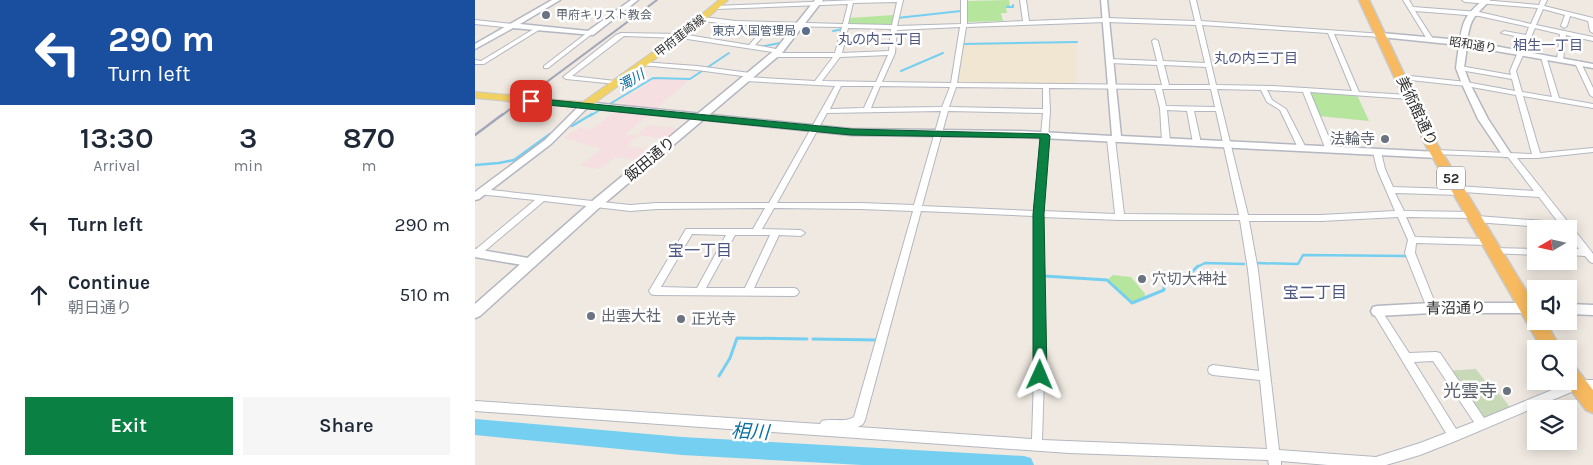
<!DOCTYPE html>
<html lang="en">
<head>
<meta charset="utf-8">
<style>
  body { margin:0; font-family:Karla,"Noto Sans JP",sans-serif; background:#f6f6f7; color:#1f2937; height:100vh; display:flex; flex-direction:column; font-size:19px; white-space:nowrap }
  * { box-sizing:border-box; margin:0 }
  p { font-size:16px; color:#747a83 }
  .icon { flex:none; width:28px; height:28px; fill:none; stroke:currentColor; stroke-width:2; stroke-linecap:round; stroke-linejoin:round }
  .map { position:relative; flex:1; overflow:hidden }
  .details { display:flex; flex-direction:column; background:#fff; width:475px }
  .details>* { flex:none }
  .hud { background:#1a4fa0; color:#fff; overflow:hidden }
  .needle { width:32px; rotate:261deg }
  .buttons { position:absolute; left:1052px; top:220px; display:grid; gap:10px }
  .buttons a { display:grid; place-items:center; width:50px; height:50px; border-radius:0px; background:#fff; box-shadow:0 2px 12px #0003; font-size:25px }
  .pin { position:absolute; display:grid; place-items:center; width:42px; height:42px; color:#fff; margin:-21px; border-radius:10px; box-shadow:0 2px 8px #0006 }
  .me { position:absolute; width:55px; margin:-28px; rotate:1deg; stroke-linejoin:round; filter:drop-shadow(0 0 4px #0008) }
  .turn { display:flex; align-items:center; gap:18px; height:105px; padding:0 25px; font-size:22px }
  .turn .icon { width:65px; height:65px; stroke-width:2.5 }
  .turn b { display:block; font-size:35px; line-height:42px }
  .eta { display:flex; justify-content:space-evenly; align-items:center; height:85px; text-align:center }
  .eta b { font-size:30px; font-weight:600; line-height:35px }
  .action { display:flex; gap:10px; margin-top:auto; padding:10px 25px }
  .action a { flex:1; height:58px; border-radius:0px; background:#0b8043; color:#fff; font-size:20px; font-weight:600; line-height:58px; text-align:center }
  .action a+a { background:#f6f6f7; color:#1f2937 }
  ul { padding:0; list-style:none }
  li { display:flex; align-items:center; gap:15px; height:70px; padding:0 25px }
  li div { flex:1 }
  li b { display:block; font-size:19px }
  li em { font-style:normal }
  main { display:flex; flex:1; min-height:0 }
  .map>svg:first-child { display:block }
  .education { fill:#f0e6d1 }
  .medical { fill:#f5dfe0 }
  .green { fill:#b6e59e }
  .cemetery { fill:#c8d9b8 }
  .lines { fill:none; stroke-linecap:round; stroke-linejoin:round }
  .stream-far2 { stroke:#75cff0; stroke-width:2 }
  .stream-far1 { stroke:#75cff0; stroke-width:2.5 }
  .stream { stroke:#75cff0; stroke-width:3 }
  .river { fill:#75cff0; fill-rule:evenodd }
  .primary-tunnel { stroke:#c8c4bd; stroke-width:9; stroke-dasharray:9 5; stroke-linecap:butt }
  .minor-casing { stroke:#b4b7c1; stroke-width:2 }
  .tertiary-casing { stroke:#b4b7c1; stroke-width:3 }
  .secondary-casing { stroke:#b4b7c1; stroke-width:3 }
  .primary-casing { stroke:#c9c9c9; stroke-width:2 }
  .trunk-casing { stroke:#c9c9c9; stroke-width:3 }
  .minor { fill:#fff; fill-rule:evenodd }
  .tertiary { fill:#fff; fill-rule:evenodd }
  .secondary { fill:#fff; fill-rule:evenodd }
  .primary { fill:#f2d163; fill-rule:evenodd }
  .trunk { fill:#f8ba60; fill-rule:evenodd }
  .rail-far1 { stroke:#a3a6b8; stroke-width:2 }
  .rail { stroke:#a3a6b8; stroke-width:2.5 }
  .route { fill:#0b8043; stroke:#07532c }
  .worship-dot { fill:#6b7280; stroke:#fff; stroke-width:2 }
  .service-dot { fill:#5c6f8a; stroke:#fff; stroke-width:2 }
  .labels { text-anchor:middle; stroke-width:5; stroke-linejoin:round; paint-order:stroke }
  .far-worship-label { font-size:12px; fill:#5b616d; stroke:#fff; text-anchor:start }
  .far-service-label { font-size:12px; fill:#4e5e75; stroke:#fff; text-anchor:end }
  .far-street-label { font-size:12px; fill:#2e2e2e; stroke:#fff }
  .far-neighbourhood-label { font-size:14px; fill:#4d5680; stroke:#fff }
  .far-water-label { font-size:14px; font-style:italic; fill:#0d6fa3; stroke:#fff }
  .shield { fill:#fff; stroke:#6d6d6d; stroke-width:1 }
  .shield-label { font-size:14px; font-weight:bold; fill:#2e2e2e }
  .street-label { font-size:15px; fill:#2e2e2e; stroke:#fff }
  .worship-label { font-size:15px; fill:#5b616d; stroke:#fff; text-anchor:start }
  .neighbourhood-label { font-size:16px; fill:#4d5680; stroke:#fff }
  .near-worship-label { font-size:18px; fill:#5b616d; stroke:#fff; text-anchor:end }
  .near-water-label { font-size:19px; font-style:italic; fill:#0d6fa3; stroke:#fff }
</style>
</head>
<body>
<main>
<section class="details">
<div class="hud">
<div class="turn"><svg class="icon" aria-label="left" viewBox="0 0 24 24"><path d="M17 20v-9H6M10 6l-5 5 5 5"/></svg><div><b>290 m</b>Turn left</div></div>
</div>
<div class="eta">
<div><b>13:30</b><p>Arrival</p></div>
<div><b>3</b><p>min</p></div>
<div><b>870</b><p>m</p></div>
</div>
<ul>
<li><svg class="icon" aria-label="left" viewBox="0 0 24 24"><path d="M17 20v-9H6M10 6l-5 5 5 5"/></svg><div><b>Turn left</b></div><em>290 m</em></li>
<li><svg class="icon" aria-label="ahead" viewBox="0 0 24 24"><path d="M12 20V5M6 11l6-6 6 6"/></svg><div><b>Continue</b><p>朝日通り</p></div><em>510 m</em></li>
</ul>
<div class="action"><a>Exit</a><a>Share</a></div>
</section>
<div class="map">
<svg width="1118" height="465" viewBox="0 0 1118 465">
  <rect width="100%" height="100%" fill="#efe9e1"/>
  <path class="education" d="M601,43V86L480,83L487,44Z"/>
  <path class="medical" d="M178,78L214,80L150,135H162L174,125L211,129L199,140L164,135L151,146L185,151L173,161L140,157L125,169L105,166L126,149L88,138L104,128L116,129L145,109L152,104L142,102L155,92H161Z"/>
  <g class="green">
    <path d="M534,0L535,6L531,8L532,13H526L528,21L493,22V1Z"/>
    <path d="M419,15L416,27L372,26L374,18Z"/>
    <path d="M832,92L882,95L894,121L843,116Z"/>
    <path d="M638,275L656,277L670,294L669,298L657,303L632,280Z"/>
  </g>
  <path class="cemetery" d="M1001,369L1013,385L1019,387L1038,411L1007,424L971,371Z"/>
  <g class="lines">
    <g class="stream-far2">
      <path d="M532,7H538V5"/>
      <path d="M422,18L486,11"/>
      <path d="M358,31L368,29"/>
      <path d="M487,44L602,42"/>
      <path d="M285,47L305,43"/>
      <path d="M426,71L468,53"/>
      <path d="M133,105L178,78L215,79L254,53"/>
      <path d="M115,116L128,108"/>
    </g>
    <g class="stream-far1">
      <path d="M97,126L117,114"/>
      <path d="M0,165L24,163L39,160L75,134"/>
      <path d="M780,263L823,264L828,255L932,256"/>
      <path d="M722,267L730,263L769,264"/>
    </g>
    <g class="stream">
      <path d="M569,276L632,280L657,303L689,290V285L716,273L723,266"/>
      <path d="M338,339L403,340"/>
      <path d="M244,376L255,358L262,338L332,339"/>
    </g>
    <path class="river" d="M0,419L207,437L549,456L556,458L559,465H387L207,455L0,435Z"/>
    <path class="primary-tunnel" d="M33,98L56,101"/>
    <defs>
      <g id="minor">
        <path d="M383,0H428L422,26L486,24V0H492V24L548,21L545,0H551L554,21L631,18L720,21L715,0H721L726,21L908,34V36L906,37L859,34L884,92L934,95L937,97L934,99L835,92L859,150L858,152H855L851,150L828,92L792,90L797,100L811,109L831,148L827,150L823,148L805,110L792,102L786,90L742,89L773,215H846L920,211L902,169L898,152L902,150L906,152L910,169L918,187L978,189L982,186L1059,191L1033,157L961,154L957,152L961,150L1057,154L1041,95L991,86L926,79L923,77L926,75L991,82L1040,91L1037,79L985,70L982,68L985,66L1036,75L1035,71L1049,38L1026,33L1029,31L1051,35L1054,27L1004,16L940,11L958,39L955,41L952,39L928,0H934L938,7L1004,12L1056,24L1063,8L990,2L987,0H1007L1064,5L1066,0H1072L1069,6L1118,18V33L1115,31L1113,21L1095,16L1092,26L1089,28L1086,26L1090,15L1068,9L1061,25L1118,37V41L1091,35L1088,60L1085,62L1082,60L1085,34L1060,28L1041,71L1047,92L1077,97L1066,57L1071,56L1084,98L1118,104V108L1048,96L1065,153L1118,148V152L1062,158H1042L1116,251L1118,254V263L1115,262L1110,256L1094,255V249H1104L1094,236V229L1000,222L997,221L996,218L931,217L940,237L1013,239L1017,242L1013,245L941,243L940,253L962,308L960,311L957,312L954,311L952,308L930,253L933,240L923,217L846,221H774L783,270L804,450L901,457L945,443L971,433L899,314L897,311L899,308L902,307L905,308L934,353L961,352L965,353L1009,418L1101,380H1118V390H1101L983,440L945,455L911,465H853L806,461V465H794L793,460L594,453L0,411V401L345,424L347,421C357,418 370,423 379,417L438,211L385,209L299,208L287,229L326,230L330,233L326,236L304,235L279,288H319L322,289L324,292L322,295L319,296L179,295L176,294L174,291L211,229H278L290,208L182,209L155,211L69,201L5,255L0,256V250L60,200L3,194L2,192L3,190L6,189L155,205L182,203H294L360,86L271,81L268,79L271,77L340,81L358,57H300L297,55L300,53H360L367,27L298,26L280,45L306,50V52L304,53L206,38L149,36L97,76L140,81L143,83L142,84L91,79L88,77L141,35L146,33L206,34L274,45L292,25H261L228,21L225,19L228,17L261,21L368,24L373,4L241,9L238,7L239,6ZM422,2L417,25L373,24L378,3ZM631,22L721,25L730,63L688,61L683,41L680,39L677,41L682,61L635,59L632,61L635,63L682,65L687,85L482,83L491,27ZM727,25L853,33L877,91L798,86L741,85ZM485,27L476,83L407,82L420,53L422,30ZM373,28L416,29L414,51L367,53ZM413,55L401,82L347,81L365,57ZM689,65L731,67L735,85H694ZM366,86H399L389,108L355,109ZM405,86L475,87L467,107L396,108ZM481,87L568,88V109L474,107ZM574,88L680,89L685,108L687,141L691,143L695,141L692,110L712,111L718,143L722,145L726,143L719,111H741L764,215L649,214L640,139L636,137L632,139L640,214L568,211L575,111ZM687,89H736L740,107L691,106ZM466,111L439,205L385,203H302L352,113ZM473,111L568,113L559,211L447,206ZM988,192L1064,197L1083,222L1002,216L1001,213L998,212L929,211L920,193L984,195ZM446,211L559,216L560,346L557,439L383,427L388,424L390,420ZM567,217L645,220H765L773,270L784,371L738,365L734,367L733,370L734,373L738,375L785,380L792,449L567,440L570,346ZM217,234L251,235L222,288L186,287ZM260,235H295L270,288H231ZM958,361L999,422L981,429L939,362Z"/>
        <path d="M0,20L38,24L41,26L38,28L0,24Z"/>
        <path d="M62,27L67,28L9,64H0V60L6,61Z"/>
        <path d="M113,32L118,33L73,68H69V66Z"/>
        <path d="M1103,61L1106,63L1118,88V97L1115,95L1100,63Z"/>
        <path d="M167,62L222,66L275,73L278,75L275,77L222,70L165,65V63Z"/>
        <path d="M1018,248L1061,249V255L1015,253L1013,251L1015,249Z"/>
      </g>
      <g id="tertiary">
        <path d="M77,0H85L45,24L113,31L156,0H163L118,35L38,28L0,49V44Z"/>
        <path d="M626,0H632L646,136L963,152L968,155L963,158L546,137L376,135L112,108L76,144L4,199L0,200V192L70,140L107,103L110,102L376,129L546,131L637,136Z"/>
        <path d="M1008,0H1015C999,18 996,16 992,41L1118,64V68L992,46L989,68L995,84L1013,119L1036,154L1031,157L1028,156L1003,119L987,84L981,68L984,45L906,37L902,35L906,33L985,40C988,19 992,14 1008,0Z"/>
        <path d="M0,249L53,258L57,259L59,262L57,265L53,266L0,257Z"/>
        <path d="M957,303H1061V313H957L902,316L898,315L896,311L898,307L902,306Z"/>
        <path d="M1094,304L1118,305V315L1094,314Z"/>
      </g>
      <path id="secondary" d="M340,0H348L307,53L124,208L5,316L0,318V304L116,202L301,49Z"/>
      <g id="primary">
        <path d="M244,0H253L209,38L114,107L56,104L51,101L56,98L108,102L203,34Z"/>
        <path d="M0,92L33,95L38,98L33,101L0,98Z"/>
      </g>
      <g id="trunk">
        <path d="M884,0H894L962,144L1061,307V321H1070L1086,349H1067L950,144Z"/>
        <path d="M1094,366L1101,368L1118,390V413L1111,410L1089,381H1094Z"/>
      </g>
    </defs>
    <use href="#minor" class="minor-casing"/>
    <use href="#tertiary" class="tertiary-casing"/>
    <use href="#secondary" class="secondary-casing"/>
    <use href="#primary" class="primary-casing"/>
    <use href="#trunk" class="trunk-casing"/>
    <use href="#minor" class="minor"/>
    <use href="#tertiary" class="tertiary"/>
    <use href="#secondary" class="secondary"/>
    <use href="#primary" class="primary"/>
    <use href="#trunk" class="trunk"/>
    <path class="rail-far1" d="M26,116L182,0"/>
    <path class="rail" d="M0,135L28,114"/>
  </g>
  <path class="route" d="M56,98L376,129L573,134L575,136L569,214L572,375L570,380L565,381L560,380L558,375V214L565,138L376,135L53,103V99Z"/>
  <g class="worship-dot">
    <circle cx="71" cy="15" r="5"/>
    <circle cx="910" cy="139" r="5"/>
    <circle cx="667" cy="279" r="5"/>
    <circle cx="116" cy="316" r="5"/>
    <circle cx="206" cy="319" r="5"/>
    <circle cx="1032" cy="391" r="5"/>
  </g>
  <circle class="service-dot" cx="331" cy="31" r="5"/>
  <g class="labels">
    <g class="far-worship-label">
      <text x="81" y="19">甲府キリスト教会</text>
    </g>
    <g class="far-service-label">
      <text x="321" y="35">東京入国管理局</text>
    </g>
    <g class="far-street-label">
      <text transform="translate(205 36) rotate(-38)" y="4">甲府韮崎線</text>
      <text transform="translate(998 45) rotate(9)" y="4">昭和通り</text>
    </g>
    <g class="far-neighbourhood-label">
      <text x="405" y="44">丸の内二丁目</text>
      <text x="1073" y="50">相生一丁目</text>
      <text x="781" y="63">丸の内三丁目</text>
    </g>
    <g class="far-water-label">
      <text transform="translate(156 80) rotate(-30)" y="5">濁川</text>
    </g>
    <rect class="shield" x="962" y="166.5" width="28" height="23" rx="4"/>
    <g class="shield-label">
      <text x="976" y="183">52</text>
    </g>
    <g class="street-label">
      <text transform="translate(942 111) rotate(65)" y="5">美術館通り</text>
      <text transform="translate(175 159) rotate(-40)" y="5">飯田通り</text>
      <text transform="translate(981 308) rotate(-1)" y="5">青沼通り</text>
    </g>
    <g class="worship-label">
      <text x="900" y="144" text-anchor="end">法輪寺</text>
      <text x="677" y="284">穴切大神社</text>
      <text x="126" y="321">出雲大社</text>
      <text x="216" y="324">正光寺</text>
    </g>
    <g class="neighbourhood-label">
      <text x="225" y="256">宝一丁目</text>
      <text x="840" y="298">宝二丁目</text>
    </g>
    <g class="near-worship-label">
      <text x="1022" y="397">光雲寺</text>
    </g>
    <g class="near-water-label">
      <text transform="translate(275 431) rotate(3)" y="7">相川</text>
    </g>
  </g>
</svg>
<div class="buttons">
<a><svg class="needle" viewBox="-14 -14 28 28"><path d="M0-13l5 13h-10z" fill="#e53935"/><path d="M0 13l5-13h-10z" fill="#747a83"/></svg></a>
<a><svg class="icon" aria-label="sound" viewBox="0 0 24 24"><path d="M4 9h4l5-4v14l-5-4H4zM17 9q2 3 0 6"/></svg></a>
<a><svg class="icon" aria-label="search" viewBox="0 0 24 24"><circle cx="10" cy="10" r="6"/><path d="M15 15l6 6"/></svg></a>
<a><svg class="icon" aria-label="layers" viewBox="0 0 24 24"><path d="M12 4l9 5-9 5-9-5zM3 14l9 5 9-5"/></svg></a>
</div>
<div class="pin" style="left:56px;top:101px;background:#d93025"><svg class="icon" aria-label="arrive" viewBox="0 0 24 24"><path d="M6 21V4h12l-3 4 3 4H6"/></svg></div>
<svg class="me" style="left:565px;top:375px" viewBox="-20 -20 40 40"><path d="M0-17L14 15 0 8-14 15z" fill="#0b8043" stroke="#fff" stroke-width="4"/></svg>
</div>
</main>
</body>
</html>
